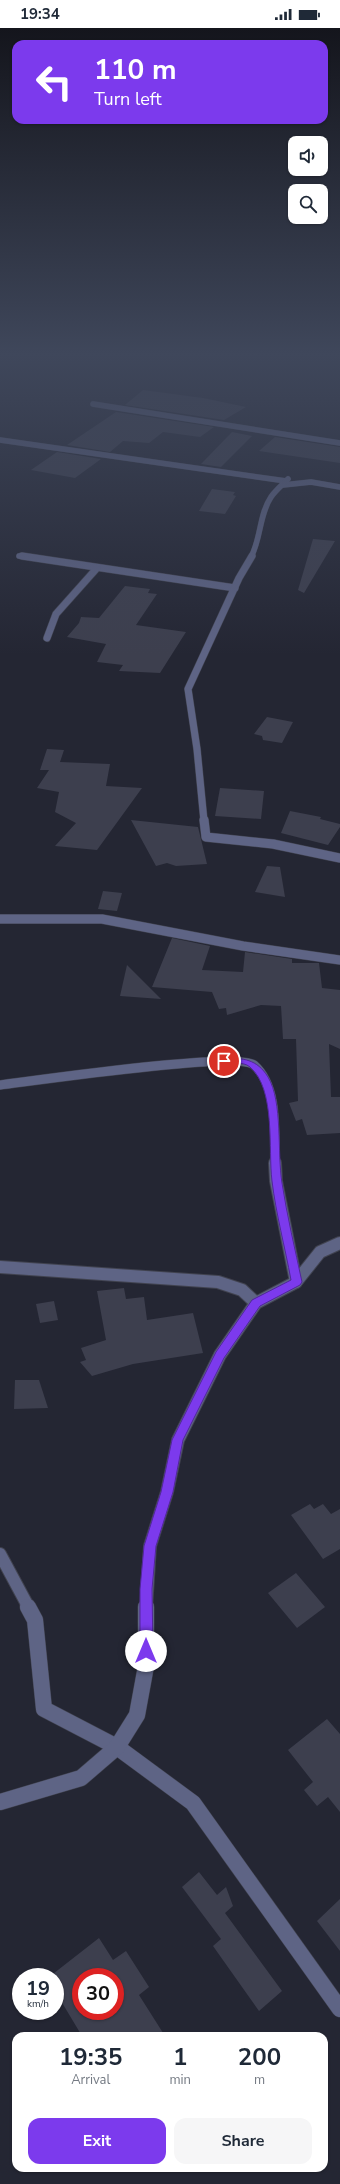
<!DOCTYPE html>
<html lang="en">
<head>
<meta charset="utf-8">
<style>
  body { margin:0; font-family:"Nunito Sans",sans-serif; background:#f6f6f7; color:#1f2937; height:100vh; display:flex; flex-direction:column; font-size:15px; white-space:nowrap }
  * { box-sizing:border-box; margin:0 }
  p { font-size:13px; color:#747a83 }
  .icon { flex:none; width:22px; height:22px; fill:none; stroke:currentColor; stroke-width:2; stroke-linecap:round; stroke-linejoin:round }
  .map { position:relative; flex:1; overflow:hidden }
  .panel { position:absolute; left:12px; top:2004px; width:316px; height:140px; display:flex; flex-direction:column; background:#fff; border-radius:12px; box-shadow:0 1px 3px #0004 }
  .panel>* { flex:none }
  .banner { position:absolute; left:12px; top:12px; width:316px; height:84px; border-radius:12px; box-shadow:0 1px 3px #0004; background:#7c3aed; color:#fff; overflow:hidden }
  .tools { position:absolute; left:288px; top:108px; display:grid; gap:8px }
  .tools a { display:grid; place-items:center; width:40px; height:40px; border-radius:8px; background:#fff; box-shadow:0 1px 3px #0004; font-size:20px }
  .speed { position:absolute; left:12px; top:1940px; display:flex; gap:8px; font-size:20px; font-weight:700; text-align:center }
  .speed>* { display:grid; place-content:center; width:52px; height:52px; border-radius:50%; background:#fff; box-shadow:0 1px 3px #0004; line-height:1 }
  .speed small { font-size:10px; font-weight:400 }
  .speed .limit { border:6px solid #d22; background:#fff; color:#111 }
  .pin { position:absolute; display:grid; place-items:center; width:34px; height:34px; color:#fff; margin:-17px; border:2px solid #fff; border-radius:50%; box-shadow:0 1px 4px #0007 }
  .me { position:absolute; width:44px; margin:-22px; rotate:0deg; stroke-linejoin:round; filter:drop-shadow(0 0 3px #0008) }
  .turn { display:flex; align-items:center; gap:14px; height:84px; padding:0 16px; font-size:18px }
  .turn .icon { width:52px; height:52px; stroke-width:2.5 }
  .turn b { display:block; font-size:28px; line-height:34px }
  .eta { display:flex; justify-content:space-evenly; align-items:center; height:68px; text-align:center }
  .eta b { font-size:24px; font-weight:700; line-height:28px }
  .cta { display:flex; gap:8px; margin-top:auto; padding:8px 16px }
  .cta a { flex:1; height:46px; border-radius:12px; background:#7c3aed; color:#fff; font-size:16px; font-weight:700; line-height:46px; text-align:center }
  .cta a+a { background:#f6f6f7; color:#1f2937 }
  .status { display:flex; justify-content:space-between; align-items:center; height:28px; padding:0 20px; background:#fff; direction:ltr }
  .status svg { height:11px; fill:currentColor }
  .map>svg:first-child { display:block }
  .building { fill:#3d3f4e; fill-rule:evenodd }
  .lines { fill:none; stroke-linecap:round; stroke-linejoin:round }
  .minor-far4-casing { stroke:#414350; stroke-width:6 }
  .minor-far3-casing { stroke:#414350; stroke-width:8 }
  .minor-far2-casing { stroke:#414350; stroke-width:10 }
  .minor-far1-casing { stroke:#414350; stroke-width:14 }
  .minor-casing { stroke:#414350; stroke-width:17 }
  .minor-far4 { stroke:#5e6485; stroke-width:5.5 }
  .minor-far3 { stroke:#5e6485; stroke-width:7 }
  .minor-far2 { stroke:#5e6485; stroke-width:9 }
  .minor-far1 { stroke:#5e6485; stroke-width:12 }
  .minor { stroke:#5e6485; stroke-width:16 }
  .route { fill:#7c3aed; stroke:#51269a }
</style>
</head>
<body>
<div class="status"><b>19:34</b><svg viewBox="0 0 49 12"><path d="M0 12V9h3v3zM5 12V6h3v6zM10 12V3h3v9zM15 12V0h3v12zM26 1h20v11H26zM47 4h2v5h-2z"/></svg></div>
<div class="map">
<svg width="340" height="2156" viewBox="0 0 340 2156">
  <rect width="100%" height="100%" fill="#242633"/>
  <g class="building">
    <path d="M143,362L203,370L246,379L224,392L125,377Z"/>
    <path d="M116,384L214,399L200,409L163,404L149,415L123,413L110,424L67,417Z"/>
    <path d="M232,404L252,408L221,439L201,436Z"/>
    <path d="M275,409L340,419V435L259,423Z"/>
    <path d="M57,424L101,431L75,450L31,442Z"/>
    <path d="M212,461L235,464L233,467L236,468L225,486L199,483Z"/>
    <path d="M313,511L335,513L304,565L298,562Z"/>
    <path d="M125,558L150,561L148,565L157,566L136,597L186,604L160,645L119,643L123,637L97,634L106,616L67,609L79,595L81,589L99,590Z"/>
    <path d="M267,689L293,694L282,715L263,712L262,708L254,706Z"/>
    <path d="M47,721L64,722L60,734L110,736L106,758L142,760L97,822L55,818L76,795L55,784L59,764L37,760L49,742H40Z"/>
    <path d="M220,760L264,763L261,791L215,788Z"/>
    <path d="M290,783L321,789L320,791L340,796V799L328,817L281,805Z"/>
    <path d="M131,792L198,799L207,836L176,838L167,835L156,838Z"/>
    <path d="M267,838L280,839L285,869L255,864Z"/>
    <path d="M103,863L122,865L117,883L98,881Z"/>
    <path d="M172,910L210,918L202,942L243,944L245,924L292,931V935H319L322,960L340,962V1021L329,1016L331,1069H340V1105L307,1107L302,1091L296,1093L289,1075L298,1073L296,1011H283L281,978L261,977L227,987L226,980L219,981L212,964L152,959Z"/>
    <path d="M127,937L161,971L120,968Z"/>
    <path d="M124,1260L126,1271L144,1269L147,1292L193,1285L203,1325L133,1336L92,1348L80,1334L86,1332L81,1320L106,1312L97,1263Z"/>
    <path d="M54,1273L58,1292L40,1295L36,1276Z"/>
    <path d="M15,1352H39L48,1380L14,1381Z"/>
    <path d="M310,1476L314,1481L323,1476L331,1486L340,1481V1521L323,1531L291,1487Z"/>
    <path d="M296,1545L325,1579L297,1600L268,1565Z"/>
    <path d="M327,1691L340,1706V1784L328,1769L317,1778L304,1762L313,1754L288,1722Z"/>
    <path d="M199,1844L217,1867L226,1859L233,1878L225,1885L282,1963L259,1983L213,1918L221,1911L182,1859Z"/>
    <path d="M340,1871V1923L317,1893Z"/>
    <path d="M99,1910L113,1932L126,1923L149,1959L139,1967L165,2008H82L55,1963V1949H49ZM81,1949H115V1983H81Z"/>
  </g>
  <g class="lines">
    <defs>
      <g id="minor-far4">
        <path d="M93,376L340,415"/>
        <path d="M0,412L286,453"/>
        <path d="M283,457L311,454L340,459"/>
        <path d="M19,528L29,529"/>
        <path d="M251,529C261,511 259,487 271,469C275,463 282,457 288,451"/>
      </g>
      <g id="minor-far3">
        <path d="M22,528L235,560"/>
        <path d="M47,610L56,586L97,540"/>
        <path d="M204,793L197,721L188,661L239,550L252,528"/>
      </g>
      <g id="minor-far2">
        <path d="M204,792L206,809L273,816L340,830"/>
        <path d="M0,891H102L243,918L340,932"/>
        <path d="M0,1057C33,1053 238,1023 254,1037C279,1059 274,1105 275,1136"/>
      </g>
      <g id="minor-far1">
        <path d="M275,1135L276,1153L296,1254"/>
        <path d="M0,1239L218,1254L242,1262L256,1275"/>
        <path d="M0,1526L29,1580"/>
        <path d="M146,1580L150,1518L167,1464L178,1412L220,1327L256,1275L296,1254L320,1224L340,1215"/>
      </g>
      <g id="minor">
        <path d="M28,1579L35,1592L44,1681L117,1719L193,1775L340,1981"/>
        <path d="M0,1774L81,1750L117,1719L137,1687L146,1638V1579"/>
      </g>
    </defs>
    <use href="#minor-far4" class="minor-far4-casing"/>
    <use href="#minor-far3" class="minor-far3-casing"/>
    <use href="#minor-far2" class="minor-far2-casing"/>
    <use href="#minor-far1" class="minor-far1-casing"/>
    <use href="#minor" class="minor-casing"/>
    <use href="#minor-far4" class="minor-far4"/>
    <use href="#minor-far3" class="minor-far3"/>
    <use href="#minor-far2" class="minor-far2"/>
    <use href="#minor-far1" class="minor-far1"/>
    <use href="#minor" class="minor"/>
  </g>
  <linearGradient id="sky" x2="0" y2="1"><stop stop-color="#14151c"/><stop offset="0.52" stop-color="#3f475b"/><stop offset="1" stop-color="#3f475b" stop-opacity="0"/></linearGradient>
  <rect width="340" height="627" fill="url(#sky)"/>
  <path class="route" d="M224,1030C243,1030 257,1031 268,1049C283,1074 277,1125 282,1155C287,1188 295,1221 302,1254L300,1257L260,1278L224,1330L183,1412L173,1464L156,1518L152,1561L153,1623L151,1627L146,1629L142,1627L140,1623V1561L144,1518L161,1464L172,1412L216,1324L252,1272L291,1252C285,1219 276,1186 272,1153C268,1122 276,1061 250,1039C242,1032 230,1038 221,1035L219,1033Z"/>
</svg>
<div class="tools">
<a><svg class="icon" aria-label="sound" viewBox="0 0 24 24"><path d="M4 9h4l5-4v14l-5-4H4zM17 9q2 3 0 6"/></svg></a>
<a><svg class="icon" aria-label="search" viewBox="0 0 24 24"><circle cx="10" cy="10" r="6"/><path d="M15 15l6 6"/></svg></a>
</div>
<div class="speed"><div>19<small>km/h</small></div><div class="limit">30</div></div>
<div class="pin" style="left:224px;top:1033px;background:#d93025"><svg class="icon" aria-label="arrive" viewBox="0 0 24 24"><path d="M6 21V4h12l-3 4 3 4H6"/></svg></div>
<svg class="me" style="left:146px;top:1623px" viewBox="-20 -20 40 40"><circle r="19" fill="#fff"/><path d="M0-13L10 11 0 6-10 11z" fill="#7c3aed"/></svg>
<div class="banner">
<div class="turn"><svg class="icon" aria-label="left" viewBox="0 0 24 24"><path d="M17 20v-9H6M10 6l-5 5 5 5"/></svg><div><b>110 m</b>Turn left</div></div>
</div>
<section class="panel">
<div class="eta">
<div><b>19:35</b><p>Arrival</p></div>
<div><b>1</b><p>min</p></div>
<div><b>200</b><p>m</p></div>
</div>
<div class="cta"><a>Exit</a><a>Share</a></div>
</section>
</div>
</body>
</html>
